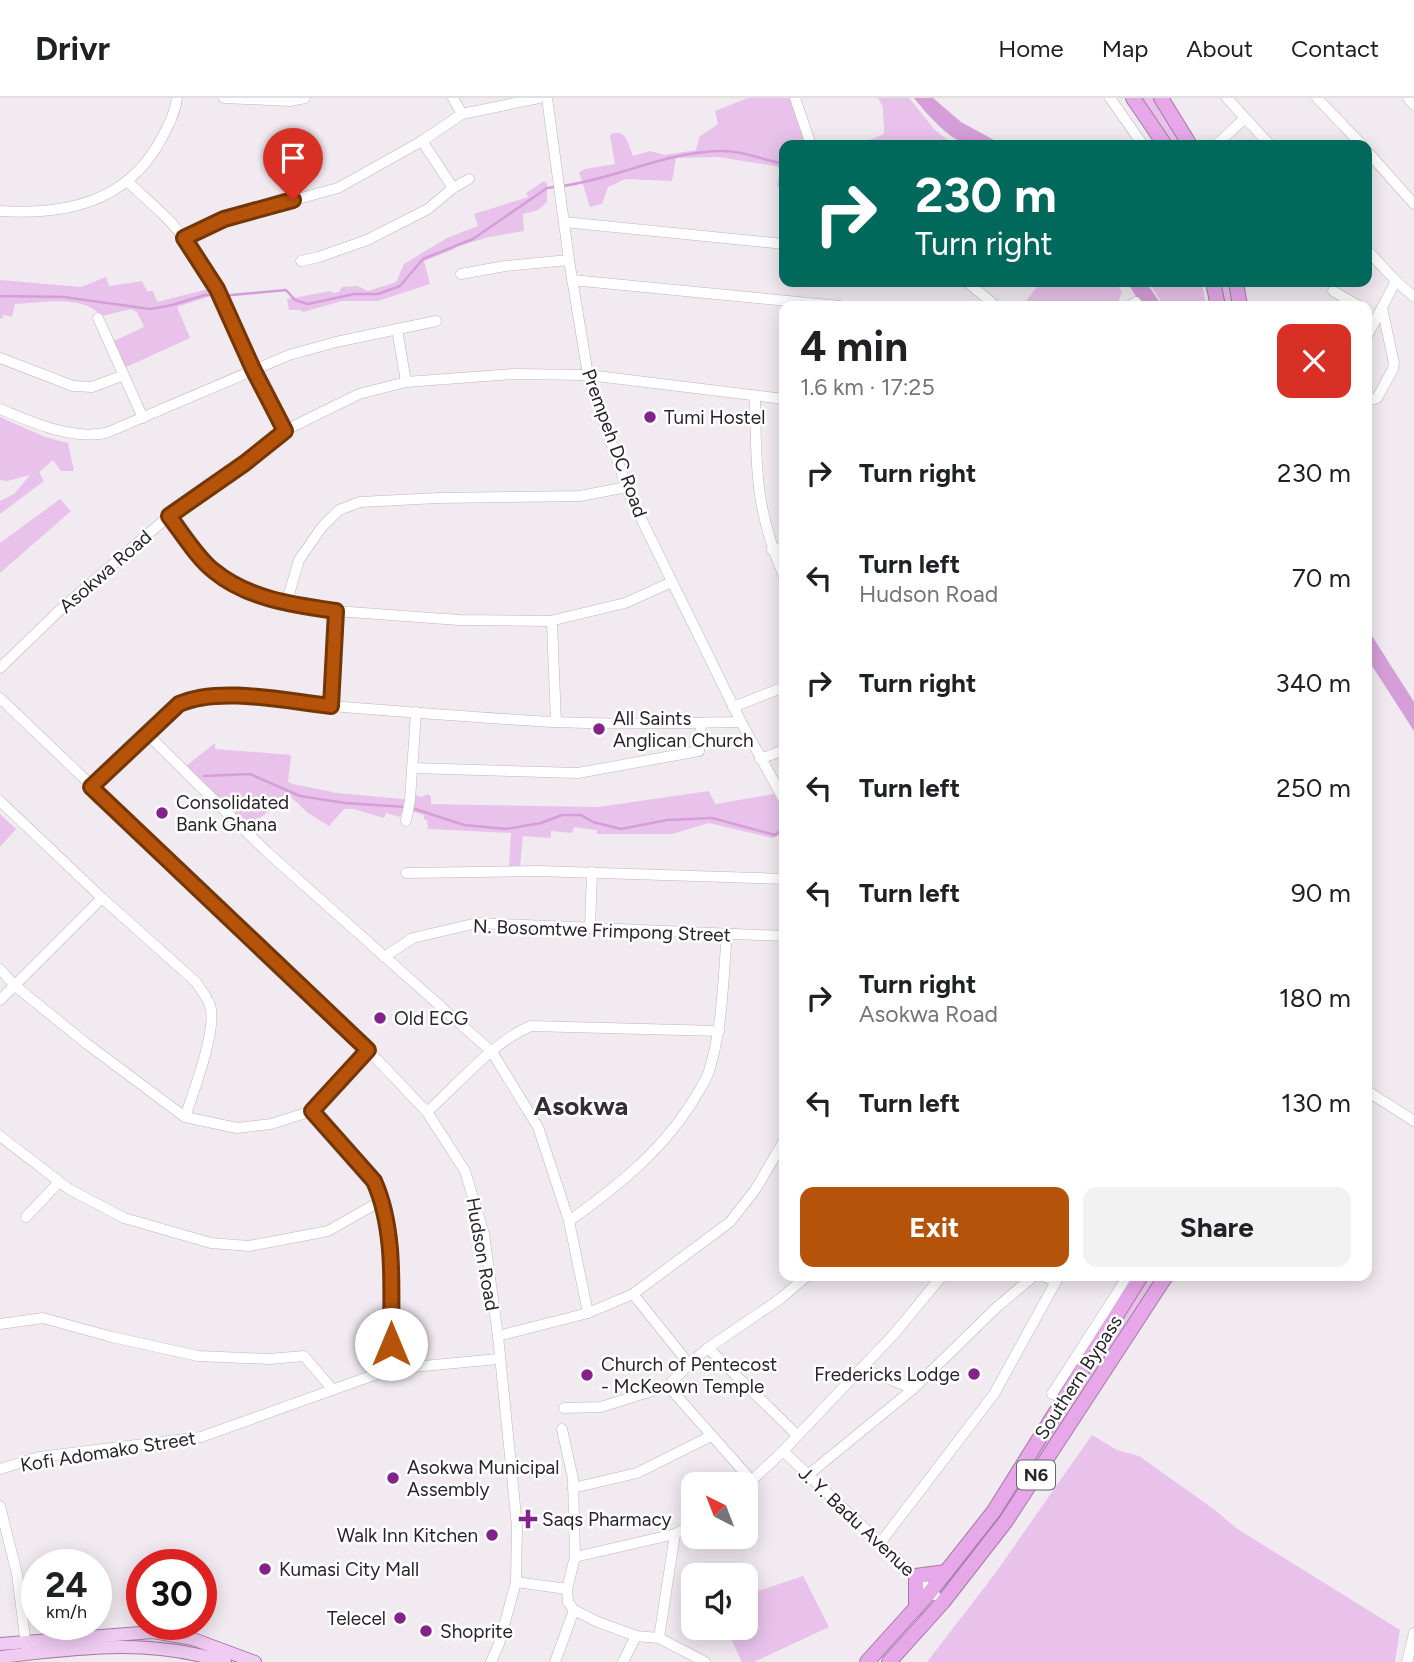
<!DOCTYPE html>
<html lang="en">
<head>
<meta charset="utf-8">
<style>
  body { margin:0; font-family:Figtree,sans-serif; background:#f2f2f2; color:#202124; height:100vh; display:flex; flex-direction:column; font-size:26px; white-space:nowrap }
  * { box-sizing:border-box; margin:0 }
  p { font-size:23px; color:#757577 }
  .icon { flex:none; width:38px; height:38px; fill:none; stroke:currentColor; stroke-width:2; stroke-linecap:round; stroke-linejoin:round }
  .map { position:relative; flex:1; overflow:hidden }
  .sheet { position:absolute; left:779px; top:203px; width:593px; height:980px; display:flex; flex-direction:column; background:#fff; border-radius:14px; box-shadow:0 4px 18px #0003 }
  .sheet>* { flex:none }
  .top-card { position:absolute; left:779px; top:42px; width:593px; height:147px; border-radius:14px; box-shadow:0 4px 18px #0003; background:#00695c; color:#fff; overflow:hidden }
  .needle { width:46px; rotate:318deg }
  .buttons { position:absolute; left:681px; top:1374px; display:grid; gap:14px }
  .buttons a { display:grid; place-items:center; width:77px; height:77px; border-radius:14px; background:#fff; box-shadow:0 4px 18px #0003; font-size:35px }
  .speed { position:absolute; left:21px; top:1451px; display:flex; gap:14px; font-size:35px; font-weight:700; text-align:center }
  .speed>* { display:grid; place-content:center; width:91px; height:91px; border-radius:50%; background:#fff; box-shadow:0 4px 18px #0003; line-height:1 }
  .speed small { font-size:18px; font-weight:400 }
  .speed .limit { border:10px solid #d22; background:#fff; color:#111 }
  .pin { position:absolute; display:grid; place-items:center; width:60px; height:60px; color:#fff; margin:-72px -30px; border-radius:50% 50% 50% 0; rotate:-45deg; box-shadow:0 0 7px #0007 }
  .pin .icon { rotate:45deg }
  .me { position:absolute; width:77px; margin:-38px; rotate:0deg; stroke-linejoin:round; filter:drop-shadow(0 0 5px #0008) }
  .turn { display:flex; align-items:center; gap:24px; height:147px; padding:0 21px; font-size:32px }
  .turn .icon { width:91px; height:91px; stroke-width:2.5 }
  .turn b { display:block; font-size:49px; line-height:60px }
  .round { display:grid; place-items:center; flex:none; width:74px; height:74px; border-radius:14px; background:#f2f2f2 }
  .summary { display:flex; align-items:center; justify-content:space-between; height:119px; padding:0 21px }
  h1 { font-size:42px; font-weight:700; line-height:52px }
  .cta { display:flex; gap:14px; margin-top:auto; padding:14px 21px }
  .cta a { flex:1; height:80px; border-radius:14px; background:#b45309; color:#fff; font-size:28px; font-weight:700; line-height:80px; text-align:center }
  .cta a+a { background:#f2f2f2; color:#202124 }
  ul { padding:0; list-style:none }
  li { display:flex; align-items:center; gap:21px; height:105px; padding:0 21px }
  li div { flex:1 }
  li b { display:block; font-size:26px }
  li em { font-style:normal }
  header { display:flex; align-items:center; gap:42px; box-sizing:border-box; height:98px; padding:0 35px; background:#fff; border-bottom:2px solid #e0e0e0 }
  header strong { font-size:33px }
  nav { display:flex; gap:38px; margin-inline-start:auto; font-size:24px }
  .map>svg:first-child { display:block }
  .green { fill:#e8c2ea }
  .water { fill:#d59ed8 }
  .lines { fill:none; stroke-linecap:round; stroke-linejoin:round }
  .stream { stroke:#d59ed8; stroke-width:2.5 }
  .minor-casing { stroke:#bdb6bd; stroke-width:11 }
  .major-casing { stroke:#a47aa5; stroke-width:14 }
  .highway-casing { stroke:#a47aa5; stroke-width:16 }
  .minor { stroke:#fff; stroke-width:10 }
  .major { stroke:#f0cbf2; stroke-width:12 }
  .highway { stroke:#e6a8e9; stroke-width:14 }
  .route-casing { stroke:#753606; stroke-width:18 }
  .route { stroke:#b45309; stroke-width:12 }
  .poi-dot { fill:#84228b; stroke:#fff; stroke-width:2.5 }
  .labels { text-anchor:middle; stroke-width:5; stroke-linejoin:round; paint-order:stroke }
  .shield { fill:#fff; stroke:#686668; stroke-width:2 }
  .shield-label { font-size:18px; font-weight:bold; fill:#282528 }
  .poi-label { font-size:19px; fill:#282528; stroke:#fff; text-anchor:start }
  .street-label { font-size:19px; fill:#282528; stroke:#fff }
  .district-label { font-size:26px; font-weight:bold; fill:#342f34; stroke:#fff }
</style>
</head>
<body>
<header>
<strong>Drivr</strong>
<nav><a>Home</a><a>Map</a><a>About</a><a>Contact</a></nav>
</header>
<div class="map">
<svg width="1414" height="1564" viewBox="0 0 1414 1564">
  <rect width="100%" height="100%" fill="#f1eaf1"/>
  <g class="green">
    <path d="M748,0H792L806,47H784V93L777,88L780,71L776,68L718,59L676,60L672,83L626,81L608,89L602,106L590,109L579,74L585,71L615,66L610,37C625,28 629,47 633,58L650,53L665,57L696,52L699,39L718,26L715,13Z"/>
    <path d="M878,0H909L935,32L954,47H857L884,36L883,9Z"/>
    <path d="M1138,0H1153L1165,15L1184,47H1167Z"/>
    <path d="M544,83L547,85V104L538,112L523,116L524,133L489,139L455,149L454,151L424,163L430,186L378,203H342L303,214L300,212H289L287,201L331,193L333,195L339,194L342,189L357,188L368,193L396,184L404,166L447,140L478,128L474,116L528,99L526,95Z"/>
    <path d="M106,179L109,188L142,183L147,193H153L157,204L208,191L211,198L177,209L190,240L124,270L114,243L144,229L137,214L131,211L102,218C82,196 42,205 15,206L12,219L4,217L2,221L0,220V182L81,189Z"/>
    <path d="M1041,184H1116L1122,194L1118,204L1113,208H1022Z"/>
    <path d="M1149,184H1202L1206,208H1164Z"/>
    <path d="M1215,184H1231L1236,208H1220Z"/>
    <path d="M0,319L45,339L68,345L74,373H61L53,362L39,374L44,383L0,416V403L14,396L30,377L7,383L0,382Z"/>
    <path d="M60,401L71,413L0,475V445Z"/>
    <path d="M215,645V651L291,657L288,684L293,686L337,695L413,702L414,696L421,699L428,696L431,699V706L598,709L709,693L715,706L774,696L784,715V734L773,740L709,725L672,736H597V732L574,729L572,735L551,733V740L523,738L520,769H509L511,735L428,731L427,722L424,721V717L403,711L400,719L386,715L384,720L354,711H344L329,728L308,715L290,698L249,728L186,668Z"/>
    <path d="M0,716L16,731L0,749Z"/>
    <path d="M1144,1178H1158C1091,1283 1026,1390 947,1487L943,1484Z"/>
    <path d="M1092,1337L1117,1352L1139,1358L1215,1412L1236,1430L1400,1532L1395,1564H927L994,1477Z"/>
    <path d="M803,1478L829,1529L754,1564H742L726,1530H746V1497Z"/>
    <path d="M112,1540C161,1541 197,1547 243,1564H234L224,1560L50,1546Z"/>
  </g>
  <g class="water">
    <path d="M914,0H933L961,24L1003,47C992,47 979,50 969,47C949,42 926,15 914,0Z"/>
    <path d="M1127,184H1146L1162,208H1142Z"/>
    <path d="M1367,530L1414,604V633L1367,560Z"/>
  </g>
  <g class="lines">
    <g class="stream">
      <path d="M562,88C615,81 665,54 720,53C740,52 764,62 784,66"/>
      <path d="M0,198L64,199L150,211L172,207L205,197H214"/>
      <path d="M221,198L286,192L295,202L308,206L354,196H378L400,188L423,161L473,141L547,90L555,89"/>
      <path d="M204,678L250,676L300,698L345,705L405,709"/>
      <path d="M412,710L464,727L506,731L541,725L562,717H581L593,724L621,731L667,722L712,720L775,737L784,730"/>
    </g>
    <defs>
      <g id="minor">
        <path d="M224,0L290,3L305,0"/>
        <path d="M453,0L462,16"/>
        <path d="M547,0L569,162L588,277L629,396L741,624L784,702"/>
        <path d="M795,0L811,47"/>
        <path d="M1110,0L1143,47"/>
        <path d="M1227,0L1270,47"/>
        <path d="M1317,0L1362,47"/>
        <path d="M1408,0L1414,7"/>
        <path d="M422,43L453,90"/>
        <path d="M1216,47L1245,20"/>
        <path d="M1367,53L1414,106"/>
        <path d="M128,84C147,102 170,120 185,142C226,199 252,270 284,333"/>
        <path d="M0,113C64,117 125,105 159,45C167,30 175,17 177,0"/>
        <path d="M564,124L784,146"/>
        <path d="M184,140L224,121L338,90L422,43L462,16L539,0"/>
        <path d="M1367,152L1396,183L1367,238"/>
        <path d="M301,163L319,159L367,142L428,111L453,90L469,81"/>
        <path d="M461,176L505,168L569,162"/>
        <path d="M572,182L840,208"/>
        <path d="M1396,183L1414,199"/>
        <path d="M967,184L996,208"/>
        <path d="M1333,193L1359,208"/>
        <path d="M1129,208L1136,204"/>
        <path d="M98,220L143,320"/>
        <path d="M397,231L406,284"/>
        <path d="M0,260L73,288L92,289L124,277"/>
        <path d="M755,298C756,369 755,412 784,478"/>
        <path d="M1367,303L1377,300L1393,271L1394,265L1382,210"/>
        <path d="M0,311C32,324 70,342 106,335L289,257L336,244L436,223"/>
        <path d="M169,418L212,472L240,489L286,506L336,513L459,522L550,523L625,505L672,484"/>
        <path d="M772,452L784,449"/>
        <path d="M286,506L299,462L322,429L339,412L360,404L438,400L580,398L627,389"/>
        <path d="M550,523L552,525L556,624"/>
        <path d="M0,570L60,512L169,418L245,364L284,333L359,296L406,284L514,276L588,277L784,301"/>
        <path d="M0,600L368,952L427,1014L465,1073L484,1136L498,1238L517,1428L516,1484L499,1546L491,1564"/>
        <path d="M331,608L336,513"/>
        <path d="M733,609L784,589"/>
        <path d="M146,635L267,754L492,954L538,1029L569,1123L588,1215"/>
        <path d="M760,661L784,652"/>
        <path d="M412,670L578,675L699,653L701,625"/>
        <path d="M91,689L179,606C220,588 286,604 331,608C405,614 480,620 554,624C616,627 679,625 741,624"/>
        <path d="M0,703L102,800L196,884C200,891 207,899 210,907C218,930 193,995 185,1019"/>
        <path d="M406,723L410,702L416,614"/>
        <path d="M406,775L538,773L784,781"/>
        <path d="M590,830L592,774"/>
        <path d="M384,859L413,840L477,825L784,838"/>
        <path d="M0,871L14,887L87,946L185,1019L237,1030L271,1026L312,1013L368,952"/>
        <path d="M0,902L102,800"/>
        <path d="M1367,993L1414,1023"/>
        <path d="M312,1013L374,1082L381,1103L386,1127L391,1181V1271"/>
        <path d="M427,1014C456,988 495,942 531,928L719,933"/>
        <path d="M0,1038L69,1091L124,1120L211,1145L249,1148L328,1133L381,1103"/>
        <path d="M26,1119L59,1084"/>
        <path d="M569,1123C618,1088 667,1049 697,996C701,989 707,981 709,973C723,928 723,881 727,835"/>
        <path d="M1043,1178L1056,1183"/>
        <path d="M633,1196L689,1266"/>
        <path d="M0,1226L43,1220L112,1239L198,1258L269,1261L304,1258L333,1292"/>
        <path d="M498,1238L588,1215L633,1196L730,1124L755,1092L784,1043"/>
        <path d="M708,1250L797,1337"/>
        <path d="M862,1270L913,1291L997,1209L1034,1178"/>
        <path d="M668,1288L752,1383"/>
        <path d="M1052,1296L1128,1178"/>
        <path d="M564,1310L601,1309L668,1288L689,1266L708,1250L780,1201L807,1178"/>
        <path d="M562,1331L573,1381L575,1459L567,1491L568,1504L574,1512L598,1524L636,1538L659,1540L705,1564"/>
        <path d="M783,1353L935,1497"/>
        <path d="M0,1371L39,1359L201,1339L391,1271L498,1261"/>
        <path d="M808,1377L913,1291"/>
        <path d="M746,1388L783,1353L895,1235L942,1178"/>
        <path d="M573,1390L637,1375L711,1338"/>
        <path d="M0,1408L17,1476L26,1548"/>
        <path d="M881,1444L994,1296L1059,1178"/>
        <path d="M575,1459L675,1436L693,1426"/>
        <path d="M516,1484L567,1491"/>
        <path d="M659,1540L675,1436"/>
        <path d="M555,1564L574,1512"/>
        <path d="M623,1564L636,1538"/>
        <path d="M1407,1564L1414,1535"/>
      </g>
      <g id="major">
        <path d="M0,1546L153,1534L193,1541L255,1564"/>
        <path d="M0,1559C80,1550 147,1540 225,1564"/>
      </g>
      <g id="highway">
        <path d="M1133,0L1165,47"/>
        <path d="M1161,0L1190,47"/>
        <path d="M1213,184L1218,208"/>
        <path d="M1236,184L1240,208"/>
        <path d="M916,1510V1478L946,1474"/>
        <path d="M867,1564L931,1493L994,1413L1141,1178"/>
        <path d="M889,1564L943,1504L1006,1423L1166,1178"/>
      </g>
    </defs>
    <use href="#minor" class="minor-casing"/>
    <use href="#major" class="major-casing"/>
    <use href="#highway" class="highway-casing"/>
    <use href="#minor" class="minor"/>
    <use href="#major" class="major"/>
    <use href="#highway" class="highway"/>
  </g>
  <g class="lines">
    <defs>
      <path id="route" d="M293,102L224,121L184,140L217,191L253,271L285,333L245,365L169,418C182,435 198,461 214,473C248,501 294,507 336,513L331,608C286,603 219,588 179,606L91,689L368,952L312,1013L374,1083C396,1132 391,1193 391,1246"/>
    </defs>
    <use href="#route" class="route-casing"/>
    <use href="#route" class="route"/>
  </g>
  <g class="poi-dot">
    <circle cx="650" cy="319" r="7"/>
    <circle cx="599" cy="631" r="7"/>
    <circle cx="162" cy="715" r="7"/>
    <circle cx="380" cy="920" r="7"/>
    <circle cx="974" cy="1276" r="7"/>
    <circle cx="587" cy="1277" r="7"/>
    <circle cx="393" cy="1380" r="7"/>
    <path d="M524.5 1410.5h7v7h7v7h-7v7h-7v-7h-7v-7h7z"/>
    <circle cx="492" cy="1437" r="7"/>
    <circle cx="265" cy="1471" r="7"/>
    <circle cx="400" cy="1520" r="7"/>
    <circle cx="426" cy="1533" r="7"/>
  </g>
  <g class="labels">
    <rect class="shield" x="1017" y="1362.5" width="38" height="29" rx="5"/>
    <g class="shield-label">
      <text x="1036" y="1383">N6</text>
    </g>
    <g class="poi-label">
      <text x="664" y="326">Tumi Hostel</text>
      <text x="613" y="627">All Saints<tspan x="613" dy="22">Anglican Church</tspan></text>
      <text x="176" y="711">Consolidated<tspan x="176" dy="22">Bank Ghana</tspan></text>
      <text x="394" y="927">Old ECG</text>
      <text x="601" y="1273">Church of Pentecost<tspan x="601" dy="22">- McKeown Temple</tspan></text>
      <text x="960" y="1283" text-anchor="end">Fredericks Lodge</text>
      <text x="407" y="1376">Asokwa Municipal<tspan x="407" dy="22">Assembly</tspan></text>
      <text x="542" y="1428">Saqs Pharmacy</text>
      <text x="478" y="1444" text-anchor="end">Walk Inn Kitchen</text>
      <text x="279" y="1478">Kumasi City Mall</text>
      <text x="386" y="1527" text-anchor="end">Telecel</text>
      <text x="440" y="1540">Shoprite</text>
    </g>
    <g class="street-label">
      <text transform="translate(615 345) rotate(70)" y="7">Prempeh DC Road</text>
      <text transform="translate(105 473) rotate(-41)" y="7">Asokwa Road</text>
      <text transform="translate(602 832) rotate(2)" y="7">N. Bosomtwe Frimpong Street</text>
      <text transform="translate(483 1156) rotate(80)" y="7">Hudson Road</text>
      <text transform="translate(1078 1279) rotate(-57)" y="7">Southern Bypass</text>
      <text transform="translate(108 1353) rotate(-9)" y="7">Kofi Adomako Street</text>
      <text transform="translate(857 1423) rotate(43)" y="7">J. Y. Badu Avenue</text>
    </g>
    <g class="district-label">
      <text x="581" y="1017">Asokwa</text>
    </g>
  </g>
</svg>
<div class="buttons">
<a><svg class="needle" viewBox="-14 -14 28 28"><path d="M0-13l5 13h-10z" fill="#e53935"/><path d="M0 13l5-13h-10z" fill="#757577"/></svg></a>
<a><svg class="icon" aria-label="sound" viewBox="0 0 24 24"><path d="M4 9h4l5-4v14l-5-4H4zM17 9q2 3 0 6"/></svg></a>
</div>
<div class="speed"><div>24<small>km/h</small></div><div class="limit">30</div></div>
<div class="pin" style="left:293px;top:102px;background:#d93025"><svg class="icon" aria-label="arrive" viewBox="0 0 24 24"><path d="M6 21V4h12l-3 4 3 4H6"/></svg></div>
<svg class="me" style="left:391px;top:1246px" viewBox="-20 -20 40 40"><circle r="19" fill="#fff"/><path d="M0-13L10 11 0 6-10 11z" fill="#b45309"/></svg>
<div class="top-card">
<div class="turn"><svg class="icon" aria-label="right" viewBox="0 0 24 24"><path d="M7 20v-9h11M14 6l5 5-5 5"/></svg><div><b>230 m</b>Turn right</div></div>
</div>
<section class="sheet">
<div class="summary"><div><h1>4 min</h1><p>1.6 km · 17:25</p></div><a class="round" style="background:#d93025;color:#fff"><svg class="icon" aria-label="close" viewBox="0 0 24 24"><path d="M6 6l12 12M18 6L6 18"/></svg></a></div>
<ul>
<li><svg class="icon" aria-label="right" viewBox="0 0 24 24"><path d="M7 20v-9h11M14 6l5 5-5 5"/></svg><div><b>Turn right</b></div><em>230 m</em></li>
<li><svg class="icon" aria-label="left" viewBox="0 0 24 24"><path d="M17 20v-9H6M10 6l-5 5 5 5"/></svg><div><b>Turn left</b><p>Hudson Road</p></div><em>70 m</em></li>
<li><svg class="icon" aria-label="right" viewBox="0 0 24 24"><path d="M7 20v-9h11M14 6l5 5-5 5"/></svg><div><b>Turn right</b></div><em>340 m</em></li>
<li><svg class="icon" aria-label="left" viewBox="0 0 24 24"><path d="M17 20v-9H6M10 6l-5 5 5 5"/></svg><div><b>Turn left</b></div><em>250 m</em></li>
<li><svg class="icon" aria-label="left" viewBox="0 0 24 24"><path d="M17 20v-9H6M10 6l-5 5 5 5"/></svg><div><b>Turn left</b></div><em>90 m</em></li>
<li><svg class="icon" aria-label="right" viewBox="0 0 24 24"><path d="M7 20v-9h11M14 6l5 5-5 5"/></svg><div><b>Turn right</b><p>Asokwa Road</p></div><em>180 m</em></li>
<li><svg class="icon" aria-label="left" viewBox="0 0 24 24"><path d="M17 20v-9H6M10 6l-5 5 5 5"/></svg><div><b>Turn left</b></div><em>130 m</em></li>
</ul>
<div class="cta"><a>Exit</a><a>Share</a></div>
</section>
</div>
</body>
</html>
